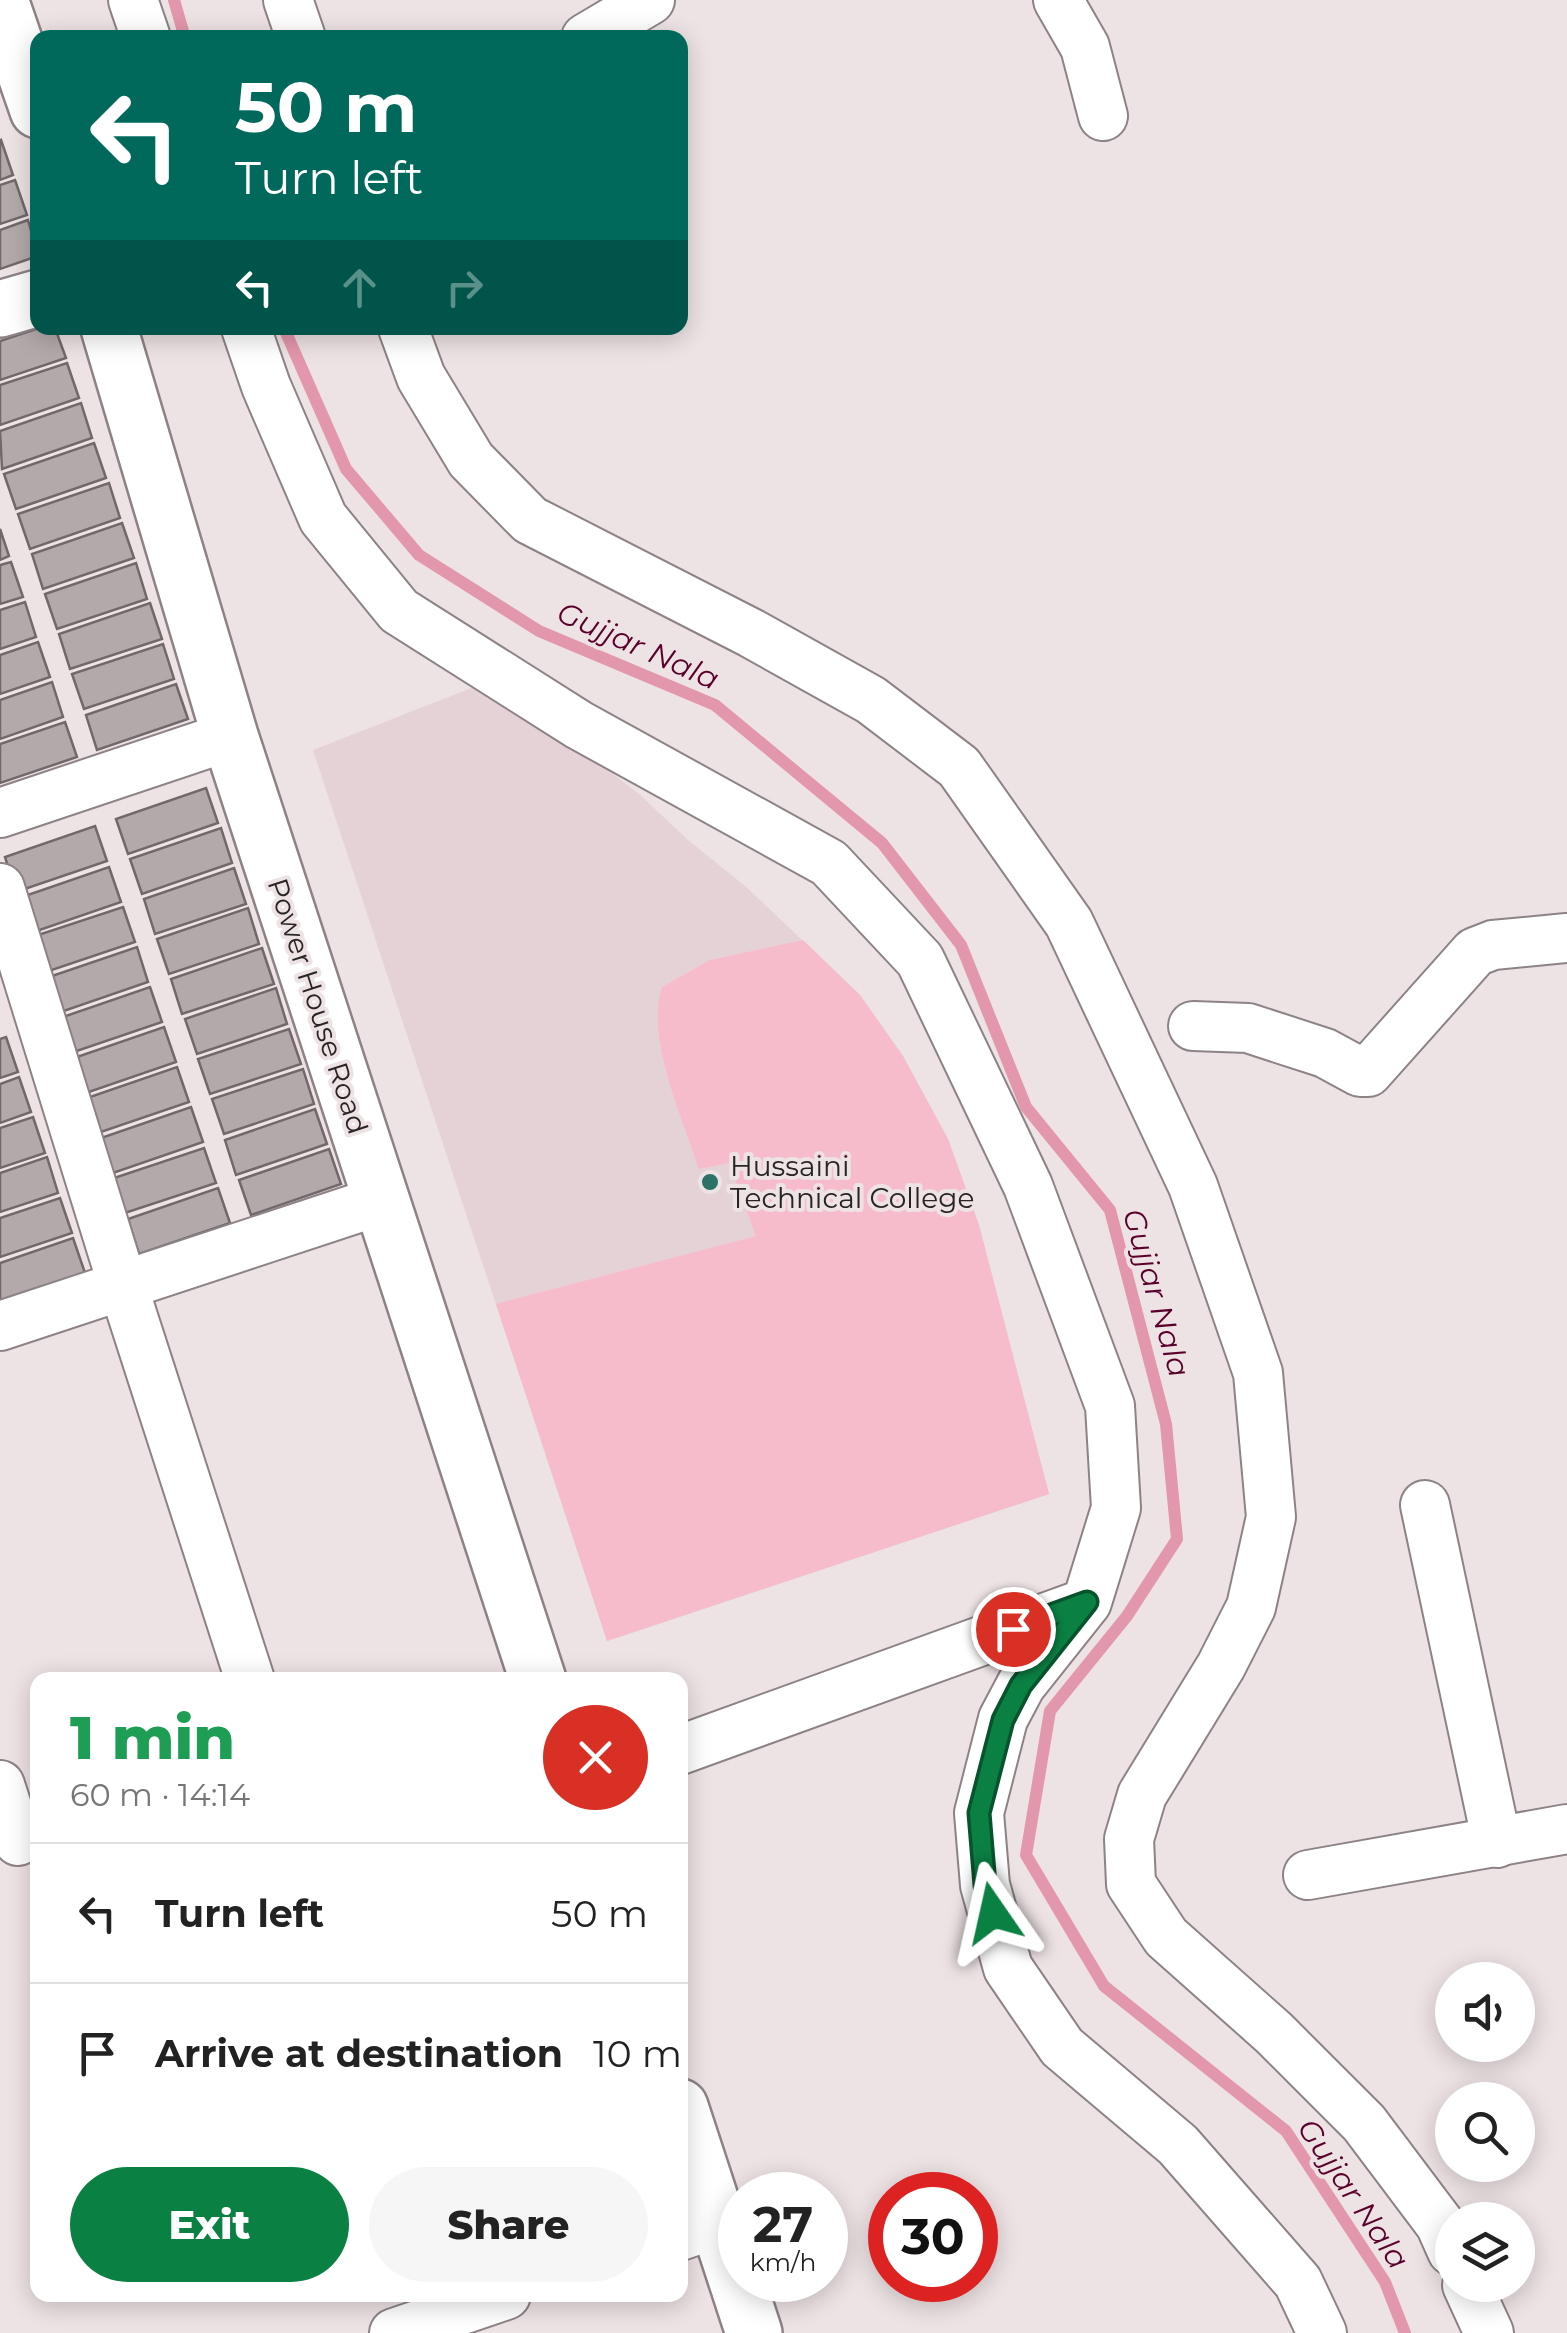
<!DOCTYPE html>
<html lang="en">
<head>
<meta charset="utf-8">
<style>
  body { margin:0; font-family:Montserrat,sans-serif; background:#f6f6f6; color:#222; height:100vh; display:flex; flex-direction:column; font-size:38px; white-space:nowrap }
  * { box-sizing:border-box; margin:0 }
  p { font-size:32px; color:#767676 }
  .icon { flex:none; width:55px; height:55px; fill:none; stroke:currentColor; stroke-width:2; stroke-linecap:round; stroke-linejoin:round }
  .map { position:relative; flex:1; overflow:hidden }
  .panel { position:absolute; left:30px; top:1672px; width:658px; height:630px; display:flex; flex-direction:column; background:#fff; border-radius:20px; box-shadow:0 5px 25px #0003 }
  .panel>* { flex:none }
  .guide { position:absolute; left:30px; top:30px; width:658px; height:305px; border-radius:20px; box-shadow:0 5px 25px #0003; background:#00695c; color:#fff; overflow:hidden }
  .buttons { position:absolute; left:1435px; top:1962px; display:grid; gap:20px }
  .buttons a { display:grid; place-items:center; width:100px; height:100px; border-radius:50%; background:#fff; box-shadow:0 5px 25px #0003; font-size:50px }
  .speed { position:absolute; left:718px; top:2172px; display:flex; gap:20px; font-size:50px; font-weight:700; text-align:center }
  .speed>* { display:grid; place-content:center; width:130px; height:130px; border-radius:50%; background:#fff; box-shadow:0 5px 25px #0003; line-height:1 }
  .speed small { font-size:25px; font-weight:400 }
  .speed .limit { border:15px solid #d22; background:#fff; color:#111 }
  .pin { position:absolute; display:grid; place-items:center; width:85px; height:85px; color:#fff; margin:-42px; border:5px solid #fff; border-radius:50%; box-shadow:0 2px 10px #0007 }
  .me { position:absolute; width:110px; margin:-55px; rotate:349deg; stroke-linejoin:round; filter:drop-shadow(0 0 8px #0008) }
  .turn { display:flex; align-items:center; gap:35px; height:210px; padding:0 40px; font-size:45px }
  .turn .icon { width:130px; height:130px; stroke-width:2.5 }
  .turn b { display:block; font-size:70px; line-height:85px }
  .lanes { display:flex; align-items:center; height:95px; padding:0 40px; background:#0003; justify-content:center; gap:50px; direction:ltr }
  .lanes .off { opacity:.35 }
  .round { display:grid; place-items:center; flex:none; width:105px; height:105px; border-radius:52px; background:#f6f6f6 }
  .overview { display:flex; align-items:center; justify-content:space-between; height:170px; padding:0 40px }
  h1 { font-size:60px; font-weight:800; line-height:75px; color:#1e9e55 }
  .primary-button { display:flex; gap:20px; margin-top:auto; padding:20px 40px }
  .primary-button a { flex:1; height:115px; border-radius:60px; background:#0b8043; color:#fff; font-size:40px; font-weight:800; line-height:115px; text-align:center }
  .primary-button a+a { background:#f6f6f6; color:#222 }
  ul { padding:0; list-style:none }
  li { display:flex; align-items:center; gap:30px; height:140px; padding:0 40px; border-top:2px solid #e0e0e0 }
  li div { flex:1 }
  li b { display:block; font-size:38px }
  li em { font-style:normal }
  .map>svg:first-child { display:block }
  .built { fill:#e5d2d7 }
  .green { fill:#f7bccc }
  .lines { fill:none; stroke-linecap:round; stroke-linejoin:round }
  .stream { stroke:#e397ac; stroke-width:12 }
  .building { fill:#b3a9ab; stroke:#71686a; stroke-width:2.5 }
  .street-casing { stroke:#8d8386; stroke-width:52 }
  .secondary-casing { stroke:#8d8386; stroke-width:60 }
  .street { stroke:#fff; stroke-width:48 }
  .secondary { stroke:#fff; stroke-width:55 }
  .route-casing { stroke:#07532c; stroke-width:25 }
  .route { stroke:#0b8043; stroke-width:18 }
  .poi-dot { fill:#2c7267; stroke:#ede2e4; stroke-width:4 }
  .labels { text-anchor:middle; stroke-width:8; stroke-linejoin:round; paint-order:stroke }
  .street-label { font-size:28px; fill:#282425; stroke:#ede2e4 }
  .poi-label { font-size:28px; fill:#282425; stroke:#ede2e4; text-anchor:start }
  .water-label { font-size:30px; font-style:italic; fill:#5a002a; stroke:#ede2e4 }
</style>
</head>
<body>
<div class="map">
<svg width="1567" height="2333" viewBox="0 0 1567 2333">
  <rect width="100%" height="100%" fill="#ede2e4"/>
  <path class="built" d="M492,680L639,794L688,840L745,886L860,995L903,1056L948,1139L979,1225L1049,1494L607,1641L313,750Z"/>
  <path class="green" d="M803,940L860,995L903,1056L948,1139L979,1225L1049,1494L607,1641L496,1304L756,1236L729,1163L699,1169C683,1119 645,1038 662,987L710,960Z"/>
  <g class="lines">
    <g class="stream">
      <path d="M174,0L185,38"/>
      <path d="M284,328L346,469L419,555L539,631L715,705L882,843L961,945L1026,1107L1110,1210L1166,1424L1177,1539L1127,1616L1050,1711L1026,1855L1104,1986L1286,2131L1385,2282L1405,2333"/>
    </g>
  </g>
  <g class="building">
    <path d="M1,140L13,175L0,180V141Z"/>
    <path d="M15,180L27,215L0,224V185Z"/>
    <path d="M28,220L38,256L0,269V230Z"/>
    <path d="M39,328H55L66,358L0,380V341Z"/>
    <path d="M67,363L79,398L0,425V385Z"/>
    <path d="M81,403L92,438L2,469L0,431Z"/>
    <path d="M94,443L106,478L16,509L4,474Z"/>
    <path d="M109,483L120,518L30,549L18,514Z"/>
    <path d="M122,523L134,558L43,589L32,554Z"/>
    <path d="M0,529L9,556L0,560Z"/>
    <path d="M11,562L23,597L0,604V565Z"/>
    <path d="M136,563L147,599L57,629L45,594Z"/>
    <path d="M25,602L36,637L0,649V610Z"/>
    <path d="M150,603L162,639L70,669L59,634Z"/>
    <path d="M38,642L50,677L0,694V655Z"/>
    <path d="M163,644L174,679L84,709L72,674Z"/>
    <path d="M52,682L63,717L0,739V700Z"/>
    <path d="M176,684L188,719L97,750L86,715Z"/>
    <path d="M65,722L77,757L0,783V744Z"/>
    <path d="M206,788L218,823L128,854L116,819Z"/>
    <path d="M95,826L107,861L16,892L5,857Z"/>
    <path d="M221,828L232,863L142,894L130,859Z"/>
    <path d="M109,867L121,902L31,933L19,898Z"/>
    <path d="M234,868L246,904L155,934L144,899Z"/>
    <path d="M123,907L135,942L43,973L32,937Z"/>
    <path d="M248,908L259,944L169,974L157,939Z"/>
    <path d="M137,947L148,982L58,1013L46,978Z"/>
    <path d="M262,948L274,984L182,1014L171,979Z"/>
    <path d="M150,987L162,1022L71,1053L60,1018Z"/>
    <path d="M276,988L287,1024L197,1054L185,1019Z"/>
    <path d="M164,1027L176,1062L86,1093L74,1058Z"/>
    <path d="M289,1029L301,1064L210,1094L198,1059Z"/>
    <path d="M6,1037L18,1072L0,1078V1039Z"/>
    <path d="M177,1067L189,1102L98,1133L87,1098Z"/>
    <path d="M303,1069L314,1104L224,1134L212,1099Z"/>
    <path d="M19,1077L31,1112L0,1123V1084Z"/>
    <path d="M191,1107L203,1142L113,1173L101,1138Z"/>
    <path d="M315,1109L327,1144L236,1175L225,1140Z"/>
    <path d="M33,1117L45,1153L0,1168V1128Z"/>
    <path d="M204,1148L216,1183L125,1213L114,1178Z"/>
    <path d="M329,1149L341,1184L251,1215L239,1180Z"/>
    <path d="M47,1157L58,1193L0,1212V1173Z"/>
    <path d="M218,1188L230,1223L139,1254L128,1219Z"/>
    <path d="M60,1198L72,1233L0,1257V1218Z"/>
    <path d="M73,1238L85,1273L0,1302V1263Z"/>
  </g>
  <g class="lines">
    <defs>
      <g id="street">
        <path d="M133,0L146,38"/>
        <path d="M288,0L301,38"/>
        <path d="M1058,0L1085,47L1103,116"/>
        <path d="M586,38L650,0"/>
        <path d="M246,328L266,386L323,518L399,611L579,725L829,863L920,960L1028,1186L1110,1406L1116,1508L1087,1602L1021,1685L1003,1719L979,1813L985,1885L1008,1968L1062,2047L1178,2145L1298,2282L1322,2333"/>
        <path d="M403,328L421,377L471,460L530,520L751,633L871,700L959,767L1069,923L1193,1186L1258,1373L1271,1517L1251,1607L1221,1666L1142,1795L1129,1839L1131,1884L1166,1937L1274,2033L1364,2123L1440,2224L1452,2251"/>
        <path d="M0,813L230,736"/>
        <path d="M0,888L123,1286L250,1680"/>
        <path d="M1193,1026L1248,1028L1325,1053L1360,1072H1368L1475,952L1493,945L1567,938"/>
        <path d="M0,1326L382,1200"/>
        <path d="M1425,1505L1497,1843"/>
        <path d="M680,1750L1086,1603"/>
        <path d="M0,1785L18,1841"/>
        <path d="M1308,1875L1567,1829"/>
        <path d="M680,2236L718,2223"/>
        <path d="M1467,2285L1489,2333"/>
        <path d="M394,2333L506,2295"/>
      </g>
      <g id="secondary">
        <path d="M0,0L38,110"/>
        <path d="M0,309L38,298"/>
        <path d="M109,328L230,736L538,1680"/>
        <path d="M680,2107L754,2333"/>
      </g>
    </defs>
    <use href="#street" class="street-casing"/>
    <use href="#secondary" class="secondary-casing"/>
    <use href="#street" class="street"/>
    <use href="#secondary" class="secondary"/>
  </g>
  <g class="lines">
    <defs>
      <path id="route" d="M993,1913L985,1885L979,1813L1003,1720L1021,1685L1087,1602L1013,1629"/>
    </defs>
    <use href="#route" class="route-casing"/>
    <use href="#route" class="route"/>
  </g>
  <circle class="poi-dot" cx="710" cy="1182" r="10"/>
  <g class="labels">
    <g class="street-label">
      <text transform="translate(318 1006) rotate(72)" y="10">Power House Road</text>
    </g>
    <g class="poi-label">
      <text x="730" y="1176">Hussaini<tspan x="730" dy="32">Technical College</tspan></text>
    </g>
    <g class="water-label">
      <text transform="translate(638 646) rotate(24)" y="10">Gujjar Nala</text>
      <text transform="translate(1156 1293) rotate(74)" y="10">Gujjar Nala</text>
      <text transform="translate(1353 2194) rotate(56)" y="10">Gujjar Nala</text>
    </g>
  </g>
</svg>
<div class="buttons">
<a><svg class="icon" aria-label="sound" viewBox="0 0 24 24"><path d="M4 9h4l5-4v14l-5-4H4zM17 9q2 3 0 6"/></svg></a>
<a><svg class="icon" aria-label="search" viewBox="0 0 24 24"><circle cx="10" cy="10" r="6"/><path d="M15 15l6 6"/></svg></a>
<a><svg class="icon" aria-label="layers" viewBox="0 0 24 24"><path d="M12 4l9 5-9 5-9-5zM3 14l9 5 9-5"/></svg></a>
</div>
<div class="speed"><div>27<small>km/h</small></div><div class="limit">30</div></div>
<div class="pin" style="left:1013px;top:1629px;background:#d93025"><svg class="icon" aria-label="arrive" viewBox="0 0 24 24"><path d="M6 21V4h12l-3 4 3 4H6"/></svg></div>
<svg class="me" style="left:993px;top:1913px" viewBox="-20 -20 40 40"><path d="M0-17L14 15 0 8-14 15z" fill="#0b8043" stroke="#fff" stroke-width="4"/></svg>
<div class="guide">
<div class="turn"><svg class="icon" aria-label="left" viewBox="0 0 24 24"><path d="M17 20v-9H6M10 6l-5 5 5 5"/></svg><div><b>50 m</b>Turn left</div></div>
<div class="lanes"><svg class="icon" aria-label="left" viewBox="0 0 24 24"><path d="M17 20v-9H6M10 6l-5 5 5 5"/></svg><svg class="icon off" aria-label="ahead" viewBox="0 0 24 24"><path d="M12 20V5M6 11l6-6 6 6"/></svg><svg class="icon off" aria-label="right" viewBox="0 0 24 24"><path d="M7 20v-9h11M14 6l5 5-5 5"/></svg></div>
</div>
<section class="panel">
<div class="overview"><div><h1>1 min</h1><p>60 m · 14:14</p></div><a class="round" style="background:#d93025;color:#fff"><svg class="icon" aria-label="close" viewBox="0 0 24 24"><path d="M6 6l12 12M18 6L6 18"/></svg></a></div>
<ul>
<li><svg class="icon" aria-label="left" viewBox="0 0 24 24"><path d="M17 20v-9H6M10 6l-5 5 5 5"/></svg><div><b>Turn left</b></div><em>50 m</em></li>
<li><svg class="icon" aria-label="arrive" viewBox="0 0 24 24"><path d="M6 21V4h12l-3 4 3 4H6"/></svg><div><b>Arrive at destination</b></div><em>10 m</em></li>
</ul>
<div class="primary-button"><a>Exit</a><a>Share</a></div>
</section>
</div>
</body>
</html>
